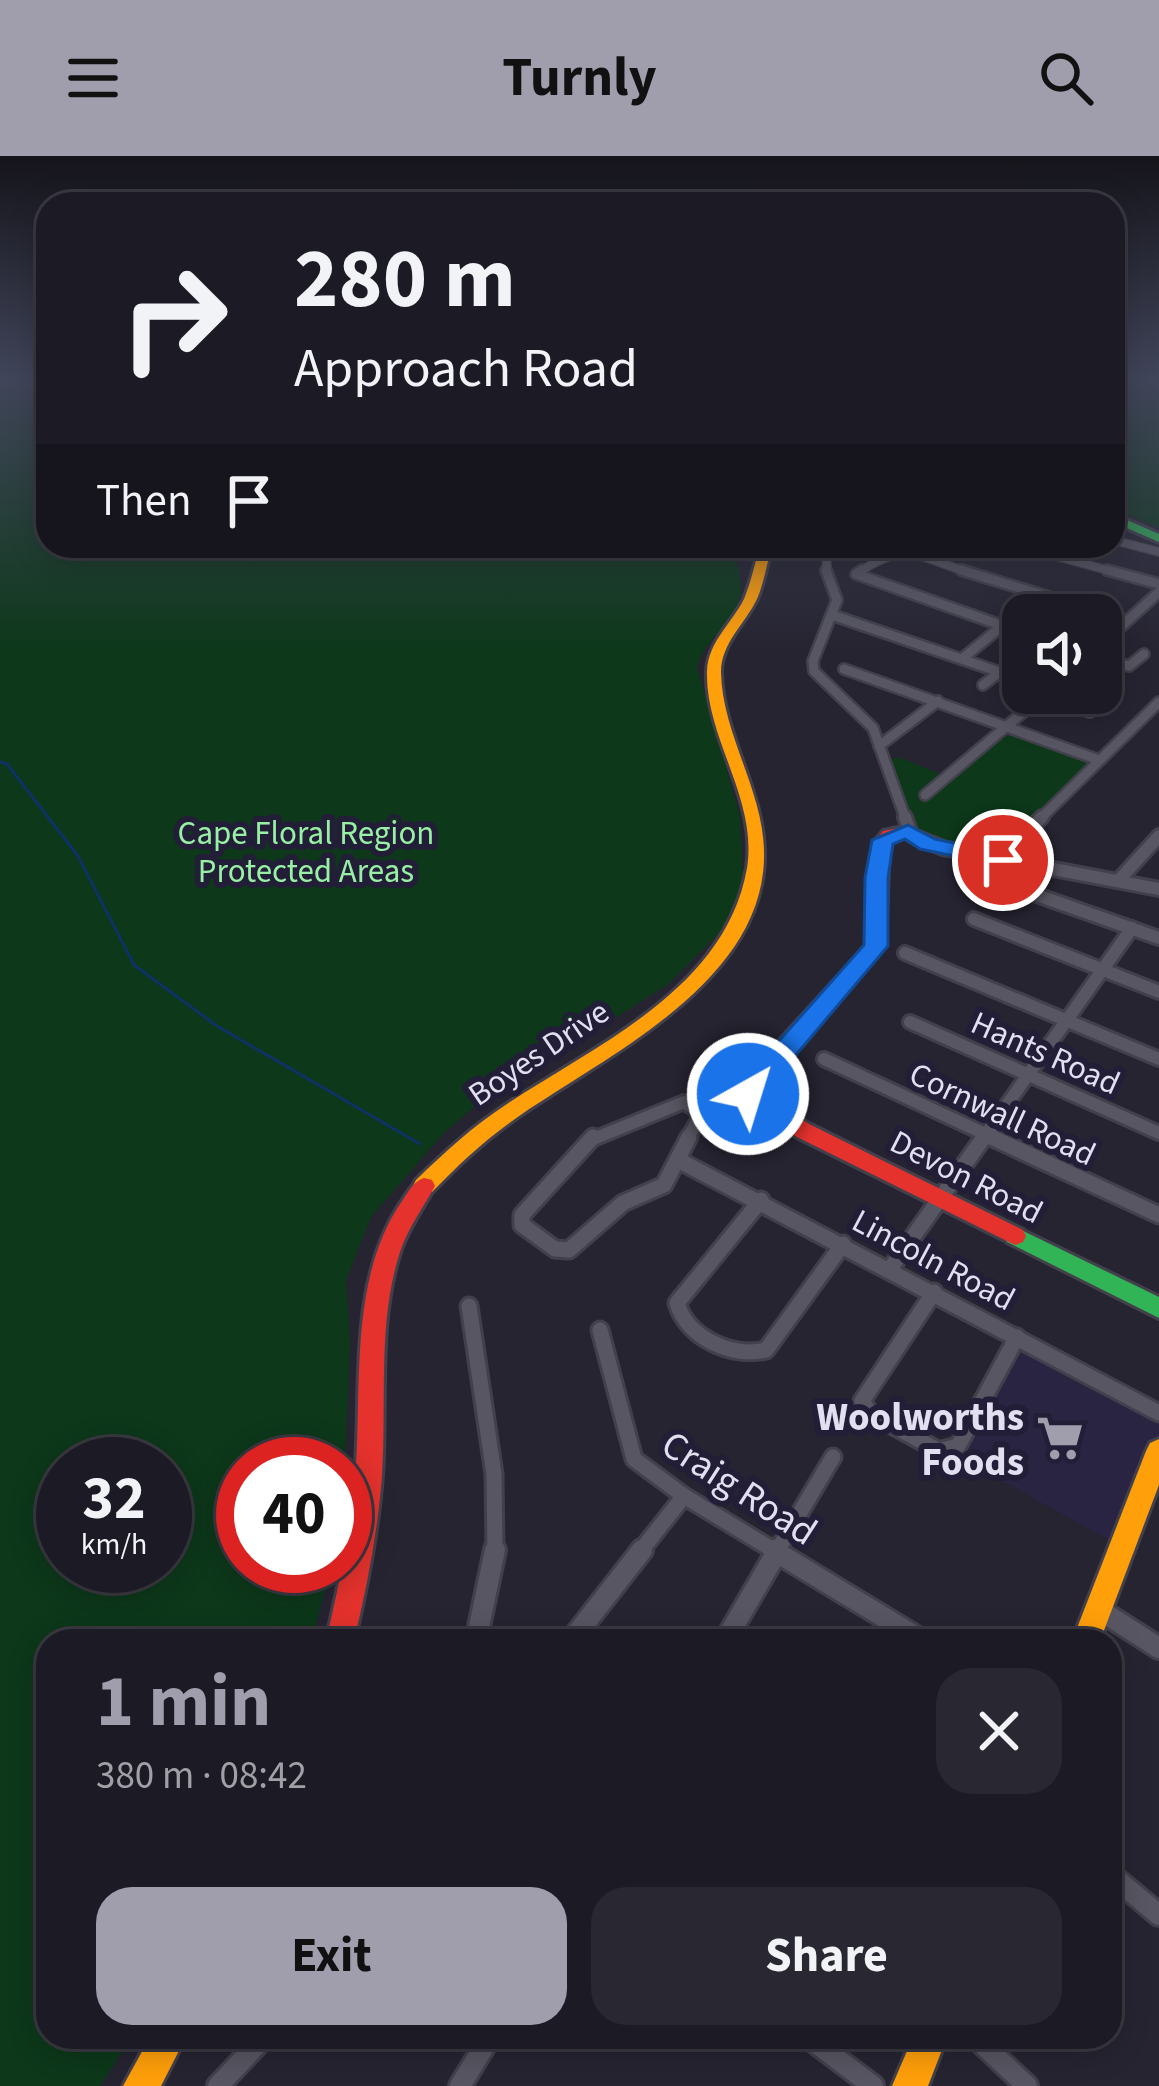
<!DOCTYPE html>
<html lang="en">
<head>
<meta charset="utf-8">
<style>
  body { margin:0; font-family:"Source Sans 3",sans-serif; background:#292832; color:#f1f3f6; height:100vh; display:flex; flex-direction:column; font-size:45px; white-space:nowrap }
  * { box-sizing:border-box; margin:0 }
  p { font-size:39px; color:#a0a1a7 }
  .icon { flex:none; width:66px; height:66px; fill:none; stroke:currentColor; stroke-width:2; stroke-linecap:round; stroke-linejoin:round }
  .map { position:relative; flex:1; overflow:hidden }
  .details { position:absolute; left:36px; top:1473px; width:1086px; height:420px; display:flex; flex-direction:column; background:#1c1b25; border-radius:36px; box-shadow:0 6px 30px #0003,0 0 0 3px #3a3942 }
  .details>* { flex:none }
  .hud { position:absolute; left:36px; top:36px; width:1089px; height:366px; border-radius:36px; box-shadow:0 6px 30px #0003,0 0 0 3px #3a3942; background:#1c1b25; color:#f1f3f6; overflow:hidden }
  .controls { position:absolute; left:1002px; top:438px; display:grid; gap:24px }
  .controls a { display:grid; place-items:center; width:120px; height:120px; border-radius:24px; background:#1c1b25; box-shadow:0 6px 30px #0003,0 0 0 3px #3a3942; font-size:60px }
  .speed { position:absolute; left:36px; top:1281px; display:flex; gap:24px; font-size:60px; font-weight:700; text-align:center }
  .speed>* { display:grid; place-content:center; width:156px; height:156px; border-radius:50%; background:#1c1b25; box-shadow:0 6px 30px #0003,0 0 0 3px #3a3942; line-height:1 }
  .speed small { font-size:30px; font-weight:400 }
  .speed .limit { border:18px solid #d22; background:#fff; color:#111 }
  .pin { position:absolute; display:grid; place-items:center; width:102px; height:102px; color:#fff; margin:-51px; border:6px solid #fff; border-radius:50%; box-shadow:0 3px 12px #0007 }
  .me { position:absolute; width:132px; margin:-66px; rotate:39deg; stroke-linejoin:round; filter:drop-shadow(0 0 9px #0008) }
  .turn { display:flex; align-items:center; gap:42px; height:252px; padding:0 60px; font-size:54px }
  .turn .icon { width:156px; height:156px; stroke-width:2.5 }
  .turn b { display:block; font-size:84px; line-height:102px }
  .then { display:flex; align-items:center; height:114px; padding:0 60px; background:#0003; gap:24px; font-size:45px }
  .round { display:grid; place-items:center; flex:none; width:126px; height:126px; border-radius:36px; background:#292832 }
  .summary { display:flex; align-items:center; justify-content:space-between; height:204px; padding:0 60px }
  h1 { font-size:72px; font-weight:700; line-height:90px; color:#a09ead }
  .action { display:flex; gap:24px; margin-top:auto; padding:24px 60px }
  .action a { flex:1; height:138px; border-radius:36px; background:#a09ead; color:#111; font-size:48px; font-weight:700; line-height:138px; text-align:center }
  .action a+a { background:#292832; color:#f1f3f6 }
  header { display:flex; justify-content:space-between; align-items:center; height:156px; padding:0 60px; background:#a09ead; color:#111; font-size:54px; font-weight:700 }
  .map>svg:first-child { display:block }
  .built { fill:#292441 }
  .green { fill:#0d381a; fill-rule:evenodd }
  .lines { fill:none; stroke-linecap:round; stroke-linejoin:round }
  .stream { stroke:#0d3263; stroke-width:3 }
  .street-far4-casing { stroke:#42404c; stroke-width:10 }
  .street-far3-casing { stroke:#42404c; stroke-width:14 }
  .street-far2-casing { stroke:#42404c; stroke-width:18 }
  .street-far1-casing { stroke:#42404c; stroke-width:21 }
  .street-casing { stroke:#42404c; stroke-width:26 }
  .fast-casing { stroke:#42404c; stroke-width:6 }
  .slow-casing { stroke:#42404c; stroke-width:6 }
  .jam-casing { stroke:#42404c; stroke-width:6 }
  .street-far4 { stroke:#585662; stroke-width:8 }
  .street-far3 { stroke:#585662; stroke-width:9 }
  .street-far2 { stroke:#585662; stroke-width:12 }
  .street-far1 { stroke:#585662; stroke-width:15 }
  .street { stroke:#585662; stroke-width:20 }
  .fast { fill:#30b455; fill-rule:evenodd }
  .slow { fill:#ff9f0a; fill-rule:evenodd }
  .jam { fill:#e5322d; fill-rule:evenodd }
  .route { fill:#1a73e8; stroke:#114b97; stroke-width:3 }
  .labels { text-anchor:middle; stroke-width:12; stroke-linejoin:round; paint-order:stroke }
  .park-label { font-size:33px; fill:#98f0a4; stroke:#231e37 }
  .street-label { font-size:33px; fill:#e1dff0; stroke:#231e37 }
  .near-poi-label { font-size:39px; font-weight:bold; fill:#e1dff0; stroke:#231e37; text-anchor:end }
  .near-street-label { font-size:39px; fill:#e1dff0; stroke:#231e37 }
</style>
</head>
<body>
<header><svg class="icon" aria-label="menu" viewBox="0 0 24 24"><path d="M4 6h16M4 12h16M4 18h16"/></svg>Turnly<svg class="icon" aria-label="search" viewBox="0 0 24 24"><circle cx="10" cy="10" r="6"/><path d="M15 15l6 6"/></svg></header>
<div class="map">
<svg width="1159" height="1930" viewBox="0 0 1159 1930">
  <rect width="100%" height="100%" fill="#262431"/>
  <path class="built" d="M1017,1181L1159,1257V1295L1120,1390L950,1296Z"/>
  <g class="green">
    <path d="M0,224H48V390H734C736,405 744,427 740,441C733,469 704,483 697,511L740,660L743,721L733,756L720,776L667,829L473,952L443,978L371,1061L346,1124L350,1186L345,1309L243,1308V1410H331L312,1485H48V1881H132L100,1930H0ZM63,1308H165V1410H63Z"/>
    <path d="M1113,224H1159V372L1113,352Z"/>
    <path d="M1007,570L1099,604L1003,704L919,685L883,603L901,602L947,621Z"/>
  </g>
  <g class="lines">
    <path class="stream" d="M0,606L7,608L78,700L134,809L217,870L420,988"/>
    <defs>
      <g id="street-far4">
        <path d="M1113,384L1159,396"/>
        <path d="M826,390L827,417"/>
        <path d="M1019,390L1118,417"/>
        <path d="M858,417C906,384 919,401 970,417"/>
      </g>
      <g id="street-far3">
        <path d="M826,414L837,444L813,505L814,515L873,572L906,664"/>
        <path d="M862,414L856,418L1023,477"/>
        <path d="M961,414L1127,465"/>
        <path d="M1107,414L1159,428"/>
        <path d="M832,459L1023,524"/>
        <path d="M1101,489L1159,436"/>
        <path d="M963,502L1002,470"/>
        <path d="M1101,503L1129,510L1144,498"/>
        <path d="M844,513L1099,604"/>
        <path d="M983,529L1000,516"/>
        <path d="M1043,540L1090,556"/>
        <path d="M879,590L938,545"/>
        <path d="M925,639L1046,537"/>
        <path d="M1039,664L1159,546"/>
      </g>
      <g id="street-far2">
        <path d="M905,661L911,679L943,692L1159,733"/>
        <path d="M1042,661L1006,697L995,719L1003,727L1159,782"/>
        <path d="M1118,725L1159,680"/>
        <path d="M974,763L1159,836"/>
        <path d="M905,797L1159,903"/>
        <path d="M910,866L1159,977"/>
        <path d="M824,903L998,984"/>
        <path d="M591,984L684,946L701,958L687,984"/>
        <path d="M982,984L1132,772"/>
      </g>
      <g id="street-far1">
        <path d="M593,981L522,1059V1069L555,1093L569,1094L623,1047L664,1029L689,981"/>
        <path d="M991,981L1159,1059"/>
        <path d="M680,1005L1159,1257"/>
        <path d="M761,1044L677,1147C687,1182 732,1202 766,1194L843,1088"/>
        <path d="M890,1113L984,981"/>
        <path d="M934,1136L862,1245L870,1257L939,1295L958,1290L1017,1181"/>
        <path d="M469,1150L494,1318L495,1397"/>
        <path d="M600,1174L634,1303L684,1340L778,1397"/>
        <path d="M639,1397L684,1340"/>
        <path d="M776,1397L833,1301"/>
      </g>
      <g id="street">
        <path d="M773,1394L923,1485"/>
        <path d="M1098,1453L1159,1492"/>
        <path d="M476,1485L495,1394"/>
        <path d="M571,1485L642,1394"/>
        <path d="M725,1485L778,1394"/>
        <path d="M1110,1718L1159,1759"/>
        <path d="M808,1881L873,1930"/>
        <path d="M975,1881L1027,1930"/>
        <path d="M218,1930L264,1881"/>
        <path d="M460,1930L490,1881"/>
      </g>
      <g id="fast">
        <path d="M1113,358L1159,378V386L1113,366Z"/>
        <path d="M1015,1071L1159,1141V1162L1007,1086L1004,1080L1007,1074Z"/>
      </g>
      <g id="slow">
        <path d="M760,390H772C767,407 764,427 757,443C745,468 721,487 721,516C722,580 766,637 764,703C761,826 610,898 522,958C488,981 460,1007 432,1036H416L413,1030L416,1024C445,996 473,970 507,948C599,887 726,832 747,712C758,643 705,582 707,515C708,486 732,467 744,443C751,426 755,407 760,390Z"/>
        <path d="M1159,1283V1329L1100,1485H1072L1146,1295L1150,1287Z"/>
        <path d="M150,1881H186L161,1930H123Z"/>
        <path d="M913,1881H947L928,1930H892Z"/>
      </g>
      <g id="jam">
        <path d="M908,670L916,675L914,679L895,683L889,689L885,790L763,928L760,939L811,969L1023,1074L1026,1080L1023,1086L1015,1089L797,981L742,947L739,942L747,920L867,789L873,688L883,675Z"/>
        <path d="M424,1022L432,1024L435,1030C423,1052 408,1072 400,1096C377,1167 387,1245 382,1319C378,1375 367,1430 354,1485H326C338,1433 348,1388 354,1334C364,1241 346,1130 400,1048C408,1037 412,1026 424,1022Z"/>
      </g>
    </defs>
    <use href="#street-far4" class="street-far4-casing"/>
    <use href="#street-far3" class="street-far3-casing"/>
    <use href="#street-far2" class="street-far2-casing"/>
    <use href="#street-far1" class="street-far1-casing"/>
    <use href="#street" class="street-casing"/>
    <use href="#fast" class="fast-casing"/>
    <use href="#slow" class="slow-casing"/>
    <use href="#jam" class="jam-casing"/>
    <use href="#street-far4" class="street-far4"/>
    <use href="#street-far3" class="street-far3"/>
    <use href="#street-far2" class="street-far2"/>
    <use href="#street-far1" class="street-far1"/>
    <use href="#street" class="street"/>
    <use href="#fast" class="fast"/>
    <use href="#slow" class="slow"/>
    <use href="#jam" class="jam"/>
  </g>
  <linearGradient id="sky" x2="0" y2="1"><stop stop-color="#15141b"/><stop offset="0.45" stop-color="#41455a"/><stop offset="1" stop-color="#41455a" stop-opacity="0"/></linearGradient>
  <rect width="1159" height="494" fill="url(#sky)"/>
  <path class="route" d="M908,669L935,683L1011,699L1014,704L1003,710L920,693L905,683L893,688L888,722V790L757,945H738L734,938L738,931L864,789L865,722L872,684Z"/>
  <defs>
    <symbol id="supermarket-bare" viewBox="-9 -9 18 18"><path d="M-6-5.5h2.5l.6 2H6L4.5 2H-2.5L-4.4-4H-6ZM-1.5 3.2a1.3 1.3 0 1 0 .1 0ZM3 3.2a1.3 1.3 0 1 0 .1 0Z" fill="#a09ead" stroke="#231e37" stroke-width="2.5" paint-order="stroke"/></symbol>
  </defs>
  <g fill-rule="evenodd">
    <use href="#supermarket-bare" x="1027" y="1249" width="66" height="66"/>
  </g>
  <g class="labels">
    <g class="park-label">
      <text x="306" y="688">Cape Floral Region<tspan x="306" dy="38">Protected Areas</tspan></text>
    </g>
    <g class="street-label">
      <text transform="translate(538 896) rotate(-34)" y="12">Boyes Drive</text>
      <text transform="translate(1046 896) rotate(24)" y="12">Hants Road</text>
      <text transform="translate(1003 957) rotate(25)" y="12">Cornwall Road</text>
      <text transform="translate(967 1020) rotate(27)" y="12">Devon Road</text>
      <text transform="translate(934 1103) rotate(28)" y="12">Lincoln Road</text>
    </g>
    <g class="near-poi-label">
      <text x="1024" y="1274">Woolworths<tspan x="1024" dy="45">Foods</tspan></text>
    </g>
    <g class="near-street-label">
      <text transform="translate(740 1331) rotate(33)" y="14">Craig Road</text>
    </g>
  </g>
</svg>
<div class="controls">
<a><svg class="icon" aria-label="sound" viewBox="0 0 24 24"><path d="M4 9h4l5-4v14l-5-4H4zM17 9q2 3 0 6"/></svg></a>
</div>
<div class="speed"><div>32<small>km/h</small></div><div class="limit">40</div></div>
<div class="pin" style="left:1003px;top:704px;background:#d93025"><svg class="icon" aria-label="arrive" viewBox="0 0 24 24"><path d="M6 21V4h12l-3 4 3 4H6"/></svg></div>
<svg class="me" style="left:748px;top:938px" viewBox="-20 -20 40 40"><circle r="17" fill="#1a73e8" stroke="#fff" stroke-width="3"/><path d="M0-11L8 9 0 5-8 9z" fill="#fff"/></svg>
<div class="hud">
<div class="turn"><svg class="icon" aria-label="right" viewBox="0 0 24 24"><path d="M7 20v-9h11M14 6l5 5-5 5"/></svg><div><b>280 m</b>Approach Road</div></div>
<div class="then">Then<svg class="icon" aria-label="arrive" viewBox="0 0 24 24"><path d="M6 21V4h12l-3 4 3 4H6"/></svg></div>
</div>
<section class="details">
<div class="summary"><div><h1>1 min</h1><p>380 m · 08:42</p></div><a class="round"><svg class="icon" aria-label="close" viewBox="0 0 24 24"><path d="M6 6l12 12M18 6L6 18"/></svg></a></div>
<div class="action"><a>Exit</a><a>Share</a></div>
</section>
</div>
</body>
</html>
